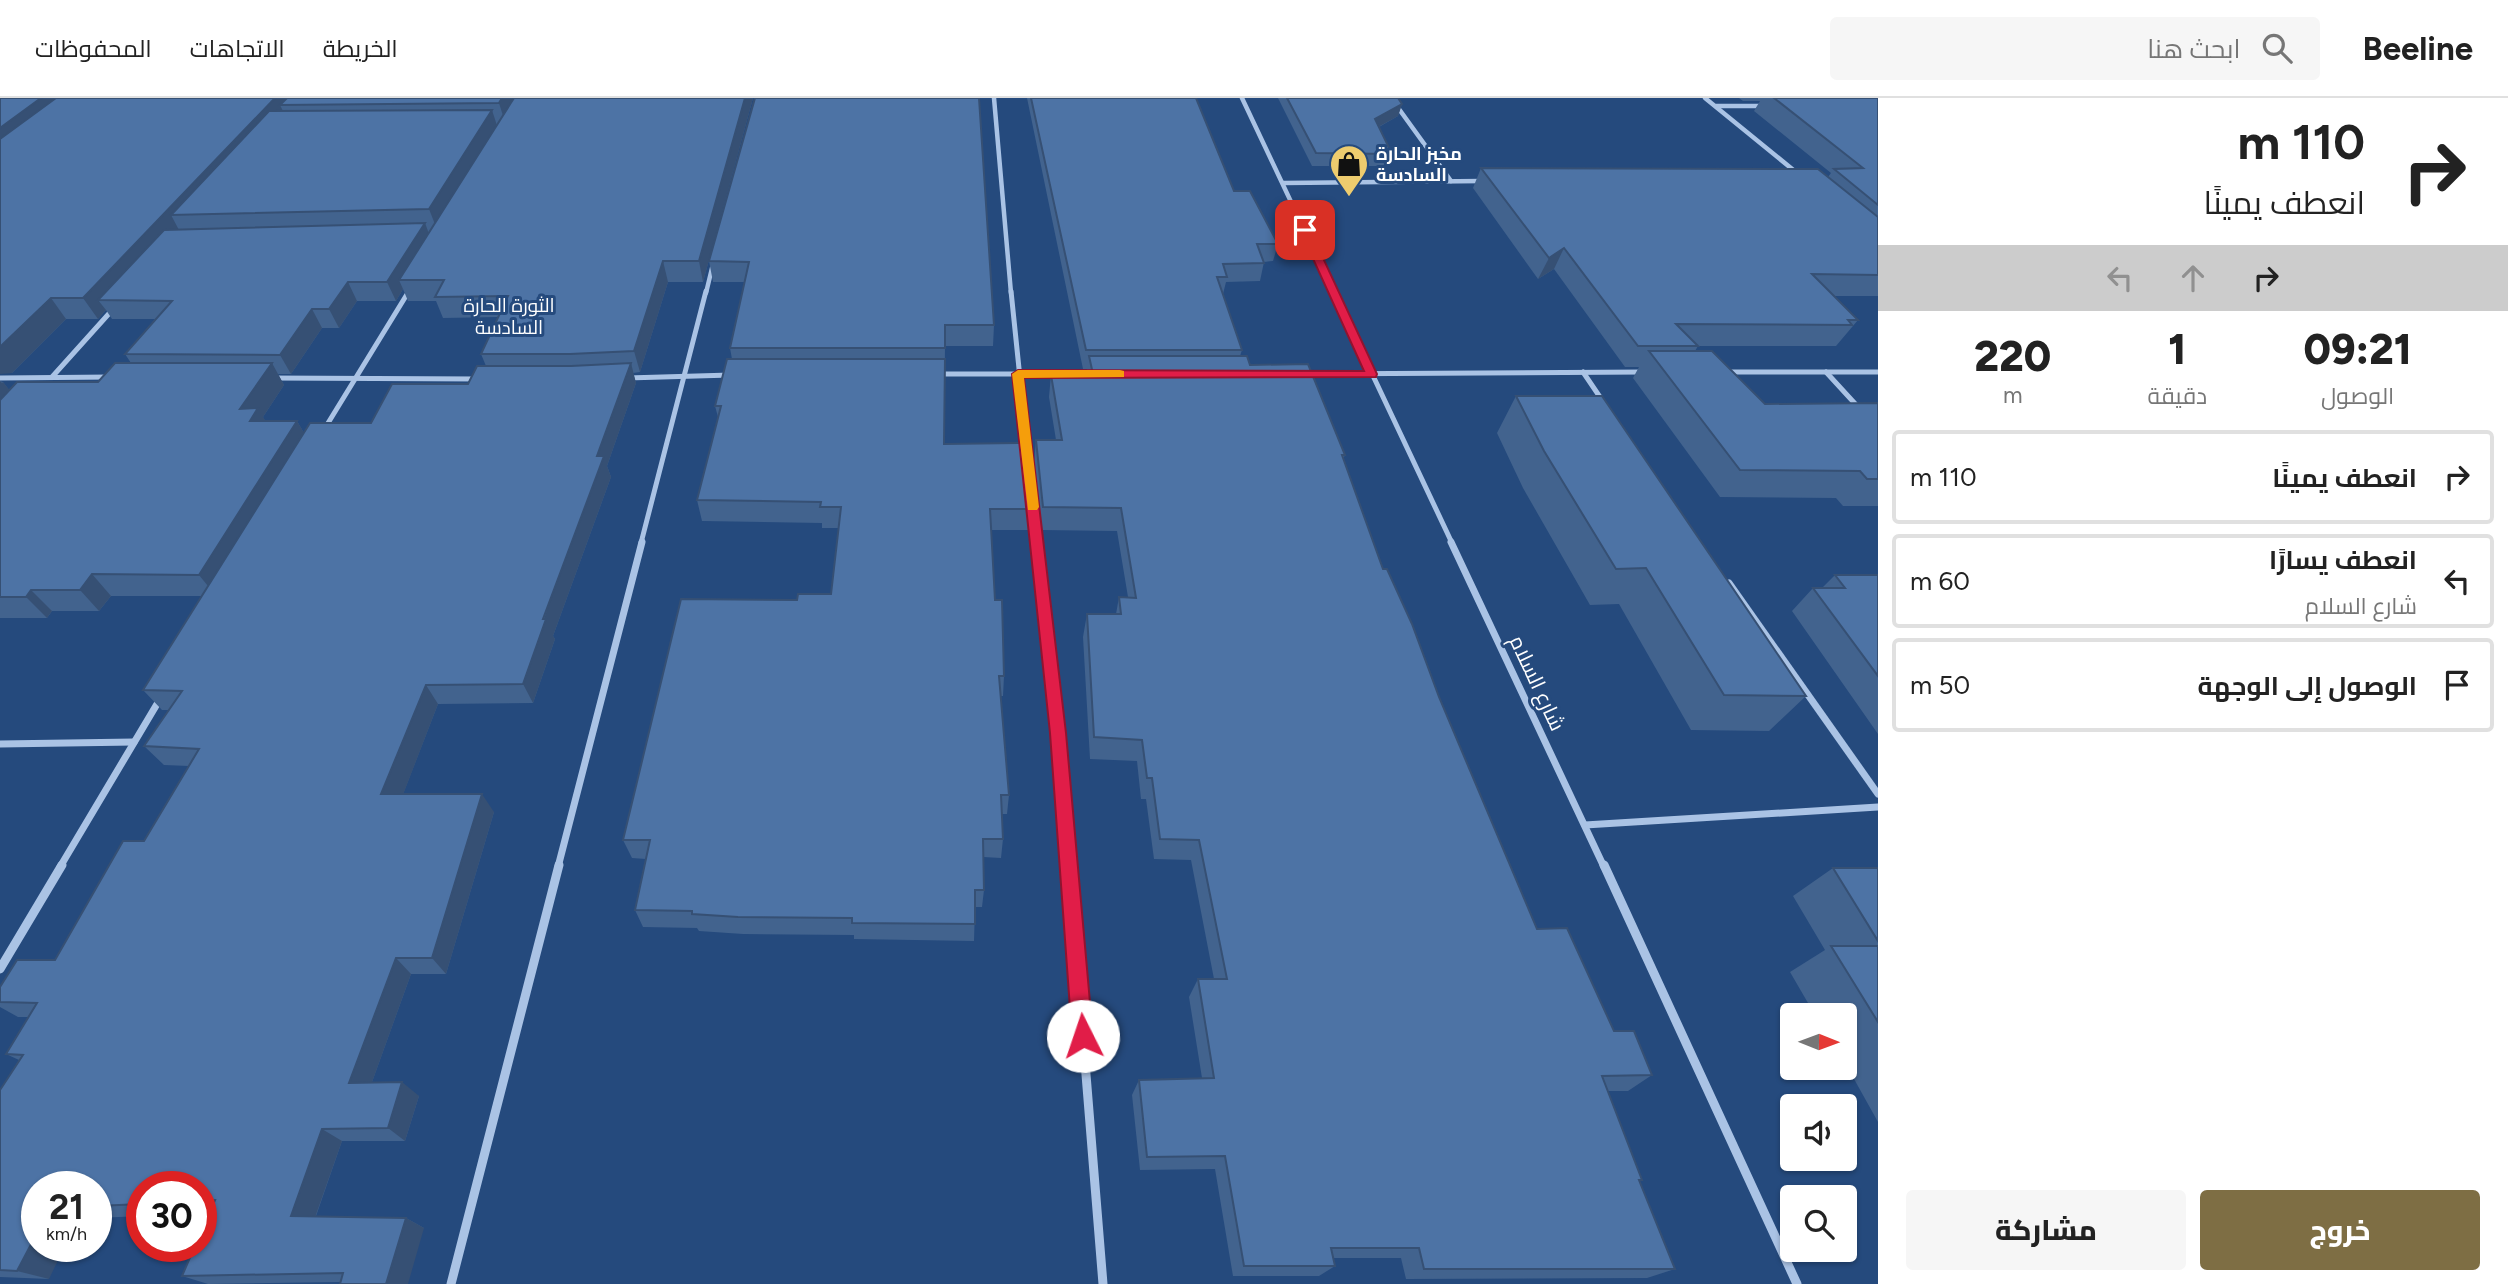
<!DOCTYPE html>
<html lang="ar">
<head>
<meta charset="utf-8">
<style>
  body { margin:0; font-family:Figtree,Cairo,sans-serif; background:#f6f6f6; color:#222; direction:rtl; height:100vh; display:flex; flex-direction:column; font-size:26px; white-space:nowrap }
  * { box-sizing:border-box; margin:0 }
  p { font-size:23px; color:#767676 }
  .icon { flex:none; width:38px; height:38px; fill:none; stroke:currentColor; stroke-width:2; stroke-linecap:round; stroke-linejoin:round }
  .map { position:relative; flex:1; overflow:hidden; direction:ltr }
  .drawer { display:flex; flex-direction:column; background:#fff; width:630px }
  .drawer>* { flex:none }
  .guide { background:#fff; color:#222; overflow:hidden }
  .needle { width:46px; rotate:91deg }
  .fabs { position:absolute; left:1780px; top:905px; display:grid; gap:14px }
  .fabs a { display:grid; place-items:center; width:77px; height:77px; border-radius:7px; background:#fff; box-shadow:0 2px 5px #0004; font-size:35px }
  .speed { position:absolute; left:21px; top:1073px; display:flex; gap:14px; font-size:35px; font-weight:700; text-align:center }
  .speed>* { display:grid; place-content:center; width:91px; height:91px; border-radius:50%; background:#fff; box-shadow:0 2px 5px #0004; line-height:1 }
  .speed small { font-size:18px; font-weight:400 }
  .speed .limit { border:10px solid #d22; background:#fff; color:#111 }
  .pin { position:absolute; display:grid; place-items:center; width:60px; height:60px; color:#fff; margin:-30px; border-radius:14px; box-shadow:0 4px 10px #0006 }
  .me { position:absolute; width:77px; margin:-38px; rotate:356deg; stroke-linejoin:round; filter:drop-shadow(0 0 5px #0008) }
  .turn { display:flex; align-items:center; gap:24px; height:147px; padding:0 28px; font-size:32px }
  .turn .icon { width:91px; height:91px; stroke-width:2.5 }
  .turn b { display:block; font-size:49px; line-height:60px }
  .lanes { display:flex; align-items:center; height:66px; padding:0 28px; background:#0003; justify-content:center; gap:35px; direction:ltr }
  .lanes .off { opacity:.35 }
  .eta { display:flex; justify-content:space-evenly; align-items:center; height:119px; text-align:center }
  .eta b { font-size:42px; font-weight:800; line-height:49px }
  .action { display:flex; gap:14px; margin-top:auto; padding:14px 28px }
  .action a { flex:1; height:80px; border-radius:7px; background:#7e6e44; color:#fff; font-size:28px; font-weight:800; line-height:80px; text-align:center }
  .action a+a { background:#f6f6f6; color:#222 }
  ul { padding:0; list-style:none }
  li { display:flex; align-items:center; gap:21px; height:94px; margin:0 14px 10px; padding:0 14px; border:4px solid #e0e0e0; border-radius:7px }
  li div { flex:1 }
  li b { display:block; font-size:26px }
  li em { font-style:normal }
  header { display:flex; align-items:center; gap:42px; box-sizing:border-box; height:98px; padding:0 35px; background:#fff; border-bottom:2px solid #e0e0e0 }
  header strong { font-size:33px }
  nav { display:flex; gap:38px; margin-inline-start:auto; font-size:24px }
  .search { width:490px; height:63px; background:#f6f6f6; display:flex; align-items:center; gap:18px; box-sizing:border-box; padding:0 24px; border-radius:7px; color:#767676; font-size:26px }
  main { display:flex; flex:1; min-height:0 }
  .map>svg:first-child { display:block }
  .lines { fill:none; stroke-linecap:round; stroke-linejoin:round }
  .street-far3 { stroke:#aac3e5; stroke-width:4.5 }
  .street-far2 { stroke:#aac3e5; stroke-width:5 }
  .street-far1 { stroke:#aac3e5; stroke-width:7 }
  .street { stroke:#aac3e5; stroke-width:9 }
  .wall { fill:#42638e; fill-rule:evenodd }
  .shaded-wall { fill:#365074 }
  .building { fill:#4d73a5; stroke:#365074; stroke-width:2 }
  .route { fill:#e11d48; stroke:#92132f; stroke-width:2 }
  .slow { fill:#f59e0b }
  .labels { text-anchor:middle; stroke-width:6; stroke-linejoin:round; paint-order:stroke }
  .far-poi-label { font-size:18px; font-weight:bold; fill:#fff; stroke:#254a7d; text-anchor:start }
  .far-neighbourhood-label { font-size:19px; fill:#fff; stroke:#254a7d }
  .street-label { font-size:21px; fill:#fff; stroke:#254a7d }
</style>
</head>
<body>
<header>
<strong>Beeline</strong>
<div class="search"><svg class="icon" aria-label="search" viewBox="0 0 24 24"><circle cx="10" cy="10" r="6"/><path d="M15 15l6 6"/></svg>ابحث هنا</div>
<nav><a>الخريطة</a><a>الاتجاهات</a><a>المحفوظات</a></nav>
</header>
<main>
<section class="drawer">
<div class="guide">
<div class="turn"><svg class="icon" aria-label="right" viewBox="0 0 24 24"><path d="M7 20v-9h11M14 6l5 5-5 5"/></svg><div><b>110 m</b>انعطف يمينًا</div></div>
<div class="lanes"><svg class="icon off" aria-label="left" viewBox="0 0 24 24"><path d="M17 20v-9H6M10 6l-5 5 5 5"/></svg><svg class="icon off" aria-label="ahead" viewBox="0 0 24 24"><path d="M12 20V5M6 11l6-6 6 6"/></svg><svg class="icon" aria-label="right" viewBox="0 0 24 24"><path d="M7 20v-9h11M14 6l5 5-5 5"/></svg></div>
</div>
<div class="eta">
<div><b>09:21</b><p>الوصول</p></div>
<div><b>1</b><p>دقيقة</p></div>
<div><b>220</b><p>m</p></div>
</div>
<ul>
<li><svg class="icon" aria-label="right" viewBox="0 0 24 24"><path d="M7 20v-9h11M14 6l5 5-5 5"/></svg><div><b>انعطف يمينًا</b></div><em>110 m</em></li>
<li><svg class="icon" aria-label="left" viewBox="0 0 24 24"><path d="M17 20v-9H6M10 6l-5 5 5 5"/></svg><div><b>انعطف يسارًا</b><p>شارع السلام</p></div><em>60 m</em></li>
<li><svg class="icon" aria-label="arrive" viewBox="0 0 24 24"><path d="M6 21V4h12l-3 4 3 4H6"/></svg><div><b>الوصول إلى الوجهة</b></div><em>50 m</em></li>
</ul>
<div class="action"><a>خروج</a><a>مشاركة</a></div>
</section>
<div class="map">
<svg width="1878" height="1186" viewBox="0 0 1878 1186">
  <rect width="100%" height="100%" fill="#254a7d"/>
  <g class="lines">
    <g class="street-far3">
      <path d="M994,0L1011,195"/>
      <path d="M1242,0L1334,195"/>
      <path d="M1391,0L1451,83"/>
      <path d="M1705,0L1797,75"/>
      <path d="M1716,8H1763"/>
      <path d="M1283,85L1483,83"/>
      <path d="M408,195L410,191"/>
      <path d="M706,195L713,166"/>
    </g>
    <g class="street-far2">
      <path d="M1011,193L1037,445"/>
      <path d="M1333,193L1452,445"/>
      <path d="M1583,274L1604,305"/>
      <path d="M1726,274H1878"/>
      <path d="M1826,274L1859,310"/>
      <path d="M935,276H1095"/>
      <path d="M1303,276L1644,274"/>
      <path d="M52,279L114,210"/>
      <path d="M0,280L111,279"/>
      <path d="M270,280L479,281"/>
      <path d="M627,280L731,277"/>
      <path d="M325,330L409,193"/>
      <path d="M641,445L706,193"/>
    </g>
    <g class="street-far1">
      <path d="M1037,444L1058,635L1069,769"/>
      <path d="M1451,444L1604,769"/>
      <path d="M1729,485L1878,696"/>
      <path d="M0,646L134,644"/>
      <path d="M1585,727L1878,709"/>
      <path d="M60,769L160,601"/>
      <path d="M558,769L642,444"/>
    </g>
    <g class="street">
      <path d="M1069,767L1103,1186"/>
      <path d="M1604,767L1797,1186"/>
      <path d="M0,871L62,767"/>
      <path d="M451,1186L559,767"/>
    </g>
  </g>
  <g class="wall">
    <path d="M0,0H753L703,184H668L640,274L633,275L636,285L607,368L611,379L553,538L555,541L533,605L438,606L403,696L494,714L446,876H411L372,984L419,998L405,1043H342L316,1118L406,1120L424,1130L340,1184L208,1186L182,1178L209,1114H201V1088H142V1118L96,1120V1088H37L49,1181L0,1179V992L19,962L6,956L28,919H18L0,909V889L55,862L144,743L189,668L164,667L144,648L169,612H162L143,592L202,498H111L99,513H52L47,520H0V283L3,284L9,292L98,284L131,265L125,256L155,221H112L106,212L98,221H66L12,275ZM403,191L408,203H436L443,220L498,219L481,256L486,268L468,286L371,325L304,335L297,323H265L263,319L284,287L278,276H291L322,230H339L357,203H396Z"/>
    <path d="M755,0L994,227L993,248H945L944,346L1032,411L1030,432H991L995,502L1004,578L1003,598H1000L1009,697L1007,716H1002L1003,741L1001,760L983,759L984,792L982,809H975L974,843L854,841V837L743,836L699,833L697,830L643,829L635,812L646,761L632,760L623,742L797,502L831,496L839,430H822V425L702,423L697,402L718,319L715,308L732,261L730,250L745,184H713L709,163Z"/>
    <path d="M1027,0H1196L1234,93L1278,146L1273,163L1264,164L1260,183L1226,184L1223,196L1242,252L1240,258L1345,357L1343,361L1383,471L1439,599L1537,831L1614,933L1652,977L1628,993H1608L1642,1082L1639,1083L1675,1171L1647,1180L1406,1181L1401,1160H1333L1335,1168L1319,1178H1233L1215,1071L1140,1072L1132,997L1139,982L1202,980L1189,899L1198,881H1214L1191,762L1154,761L1146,701H1141L1137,663L1090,661L1083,539L1087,516H1116L1119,499H1128L1117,433L1041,432L1034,365L1036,342H1056L1049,299L1051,277L1086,276L1087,271H1083Z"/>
    <path d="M1278,0H1398L1402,6L1398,18L1379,29L1392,56L1388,68H1312Z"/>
    <path d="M1739,0H1878V198H1834L1858,222L1836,248H1698L1695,253L1765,306L1878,305V408H1843L1836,400L1720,399L1633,280L1639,269H1625L1554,171L1538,181L1473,90L1481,70L1828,79L1831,75L1754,13L1760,3H1743Z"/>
    <path d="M1516,298L1806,598L1769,633L1691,632L1619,506L1590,507L1523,390L1497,335Z"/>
    <path d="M1835,477H1878V636L1792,513L1813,490H1822Z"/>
    <path d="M1833,770H1878V1024L1844,963V917H1815L1790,874L1825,852L1793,798Z"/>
  </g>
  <g class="shaded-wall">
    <path d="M41,0H78L0,59V30Z"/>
    <path d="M275,0H301L280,7L285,17L171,117L179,132L98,202L106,212L98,221L83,200Z"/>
    <path d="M502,0H519L505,24L499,5Z"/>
    <path d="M745,0H753L703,184L699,163Z"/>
    <path d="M1402,6L1398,18L1371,33L1375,21Z"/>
    <path d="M492,12L499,34L438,134L429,111Z"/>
    <path d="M425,125L432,144L399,182L403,191L396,203L387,184Z"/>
    <path d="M1564,150L1554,171L1538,181L1549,160Z"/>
    <path d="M663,163L668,184L640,274L634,253Z"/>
    <path d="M348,184L357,203L339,230L329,211Z"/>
    <path d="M51,200L66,221L12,275L0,276V249Z"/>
    <path d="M312,211L322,230L291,276L280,257Z"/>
    <path d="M272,265L284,287L263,319L271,332H254L240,311Z"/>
    <path d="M631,265L636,285L607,368L611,379L553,538L555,541L533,605L523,586L597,358Z"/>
    <path d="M0,283L2,285L3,284L21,306L0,328Z"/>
    <path d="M297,323L310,345L216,498L199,477Z"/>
    <path d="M92,476L111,498L99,513L80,492Z"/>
    <path d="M31,492L52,513L47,520L26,499Z"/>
    <path d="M426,587L438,606L396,715L381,696Z"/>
    <path d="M482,696L494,714L446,876L432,860Z"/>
    <path d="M396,860L411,876L367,998L349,985Z"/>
    <path d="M402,984L419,998L405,1043L388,1030Z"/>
    <path d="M322,1031L342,1043L312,1128L291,1118Z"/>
    <path d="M406,1120L424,1130L408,1186H386Z"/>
    <path d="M37,1135V1148H65L49,1181L17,1173Z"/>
  </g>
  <g class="building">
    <path d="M0,0H41L0,30Z"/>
    <path d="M56,0H275L83,200H51L0,249V41Z"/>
    <path d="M287,0H502L499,5L280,7Z"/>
    <path d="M514,0H745L699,163H663L634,253L570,256H481L508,198L435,199L444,182H399Z"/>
    <path d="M755,0H979L994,227H945V250H730L749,164L709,163Z"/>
    <path d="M1031,0H1196L1234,93H1250L1278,146H1257L1264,165L1223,166L1227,179H1217L1242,252H1086Z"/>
    <path d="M1287,0H1398L1402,6L1375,21L1392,56L1316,55Z"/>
    <path d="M1774,0H1878V107L1834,71L1863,70Z"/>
    <path d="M492,12L429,111L171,117L269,13Z"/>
    <path d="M1481,70L1818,71L1878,119V177L1812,176L1858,222H1848L1852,227L1676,226L1698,248H1638L1564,150L1549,160Z"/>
    <path d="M425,125L387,184H348L329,211H312L280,257L125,256L172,203L98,202L164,132Z"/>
    <path d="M1649,253H1712L1765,306L1878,305V381H1867L1860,373L1740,372Z"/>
    <path d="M1089,258H1247L1250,267L1308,266L1345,357H1342L1383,471H1387L1412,526L1439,599L1537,831L1567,830L1614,933H1634L1652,977L1602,978L1642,1082H1639L1675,1171H1424L1419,1150H1331L1335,1168H1244L1225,1058L1147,1059L1139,982L1214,980L1198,881H1227L1199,742L1160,741L1152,680H1147L1142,642L1094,639L1087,516H1121L1119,499L1136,500L1121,410L1043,409L1036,342H1062L1051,277L1093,276Z"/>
    <path d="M727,261H945L944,346L1025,345L1032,411H990L995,502H1002L1004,578H999L1009,697H1001L1003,741H983L984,792H975V826L852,825V820L738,819L692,816V813L635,812L650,742H623L681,501L797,502L798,496H831L841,409H820L821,404L697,402L721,308H715Z"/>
    <path d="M115,265H272L240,311L258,310L250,323H297L199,477L92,476L80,492H31L26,499H0V302L17,284H98Z"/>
    <path d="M631,265L597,358H604L543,521H546L523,586L426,587L381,696H482L432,860H396L349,985L402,984L388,1030L322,1031L291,1118L406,1120L386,1186H340L343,1175L182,1178L195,1148H201V1133L215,1102L201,1103V1088H142V1106L96,1108V1088H37V1135L17,1173L0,1172V992L23,957L6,956L37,905L0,904V889L17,862H55L123,743H144L199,651L144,648L182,593L143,592L310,325H371L392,286H468L477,268H571Z"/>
    <path d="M1516,298H1602L1806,598L1724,597L1646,470L1616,471L1544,353Z"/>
    <path d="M1835,477H1878V578L1813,490H1845Z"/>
    <path d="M1833,770H1878V843Z"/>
    <path d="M1831,848H1878V924Z"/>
  </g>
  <path class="route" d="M1305,129L1310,132L1377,276L1376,279L1024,280L1066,635L1093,938L1090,945L1083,948L1075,945L1072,938L1050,635L1012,276L1018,272L1364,273L1300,132Z"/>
  <path class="slow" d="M1120,272L1124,273V279L1024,280L1039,409L1037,412H1028L1012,276L1018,272Z"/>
  <defs>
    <symbol id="shop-pin" viewBox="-11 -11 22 30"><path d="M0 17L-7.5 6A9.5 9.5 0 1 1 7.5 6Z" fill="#eecc6e" stroke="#254a7d"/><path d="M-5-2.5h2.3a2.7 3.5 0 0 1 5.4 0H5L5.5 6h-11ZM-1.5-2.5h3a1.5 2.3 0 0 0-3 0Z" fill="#111"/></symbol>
  </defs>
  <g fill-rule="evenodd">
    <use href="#shop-pin" x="1327" y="44" width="44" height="60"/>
  </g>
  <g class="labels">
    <g class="far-poi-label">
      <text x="1376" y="62">مخبز الحارة<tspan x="1376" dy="21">السادسة</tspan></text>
    </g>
    <g class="far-neighbourhood-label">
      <text x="509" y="214">الثورة الحارة<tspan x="509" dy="22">السادسة</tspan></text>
    </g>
    <g class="street-label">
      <text transform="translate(1537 585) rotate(65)" y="7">شارع السلام</text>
    </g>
  </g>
</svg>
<div class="fabs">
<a><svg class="needle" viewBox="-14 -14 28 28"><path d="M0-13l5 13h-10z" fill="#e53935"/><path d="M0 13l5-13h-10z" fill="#767676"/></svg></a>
<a><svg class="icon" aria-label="sound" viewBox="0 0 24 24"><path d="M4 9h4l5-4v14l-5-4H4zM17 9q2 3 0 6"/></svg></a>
<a><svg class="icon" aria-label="search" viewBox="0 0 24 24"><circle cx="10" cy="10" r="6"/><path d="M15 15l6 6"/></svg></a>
</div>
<div class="speed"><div>21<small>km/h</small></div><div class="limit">30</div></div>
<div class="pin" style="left:1305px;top:132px;background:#d93025"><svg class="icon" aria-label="arrive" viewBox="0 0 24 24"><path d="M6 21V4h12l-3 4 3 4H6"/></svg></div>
<svg class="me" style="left:1083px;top:938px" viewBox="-20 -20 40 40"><circle r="19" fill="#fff"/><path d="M0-13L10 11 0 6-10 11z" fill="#e11d48"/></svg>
</div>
</main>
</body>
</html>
